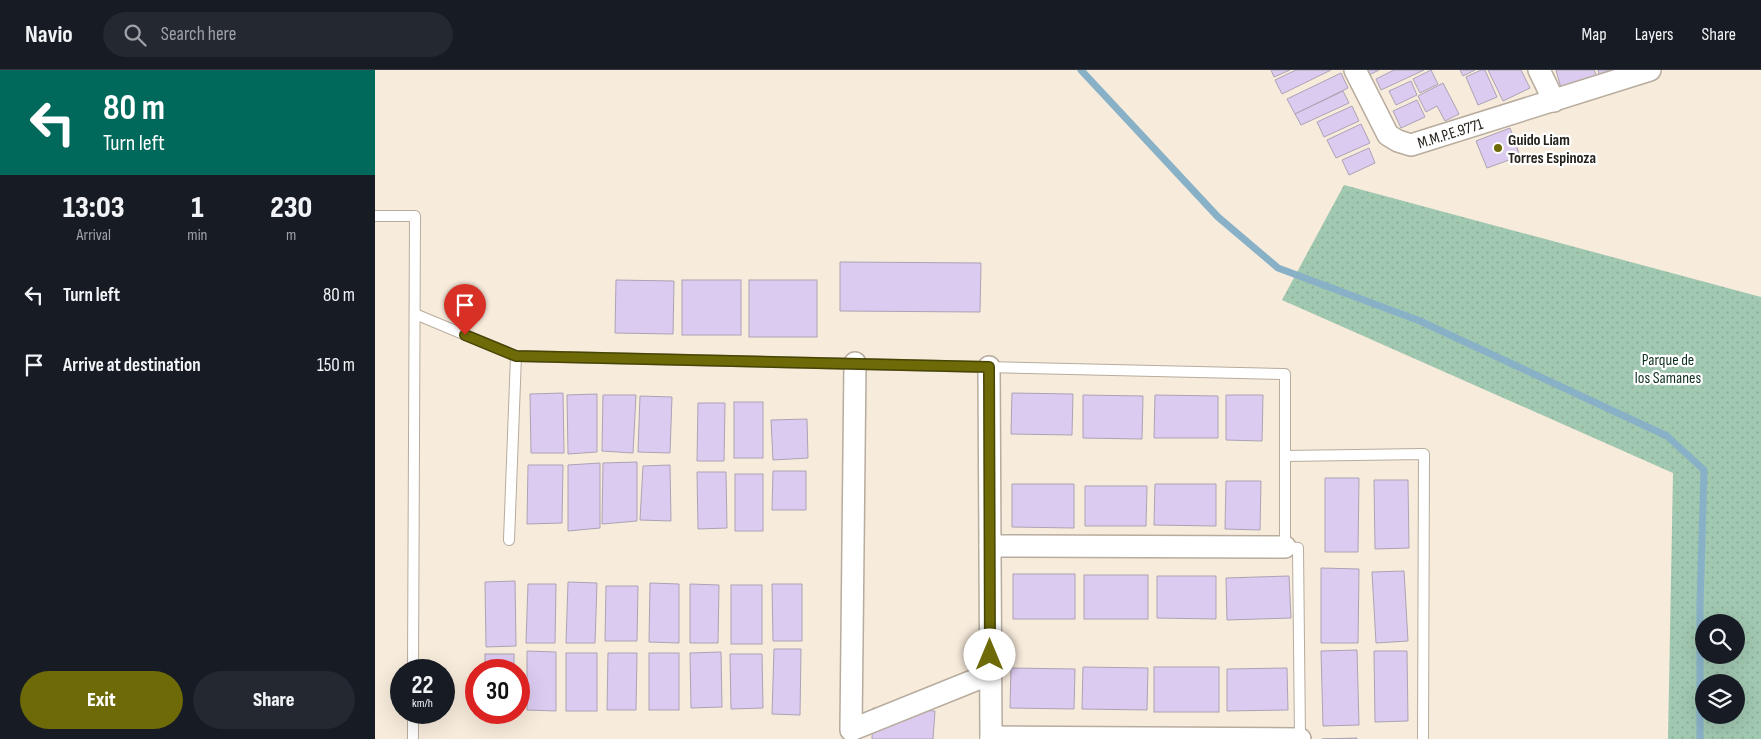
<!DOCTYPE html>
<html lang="en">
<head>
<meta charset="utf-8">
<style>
  body { margin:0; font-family:"Sofia Sans Condensed",sans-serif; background:#242831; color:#f1f3f6; height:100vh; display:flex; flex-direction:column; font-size:19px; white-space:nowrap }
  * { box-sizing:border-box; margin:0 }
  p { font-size:16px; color:#9ea1a6 }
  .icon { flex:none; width:28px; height:28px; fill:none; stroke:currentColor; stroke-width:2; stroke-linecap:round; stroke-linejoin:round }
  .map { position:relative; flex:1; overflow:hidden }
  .sheet { display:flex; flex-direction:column; background:#171b24; width:375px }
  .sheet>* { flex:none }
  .hud { background:#00695c; color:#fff; overflow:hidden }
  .controls { position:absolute; left:1320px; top:544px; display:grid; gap:10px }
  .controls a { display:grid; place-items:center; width:50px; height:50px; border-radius:50%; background:#171b24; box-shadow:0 5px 20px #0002; font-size:25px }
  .speed { position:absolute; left:15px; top:589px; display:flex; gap:10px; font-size:25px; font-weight:700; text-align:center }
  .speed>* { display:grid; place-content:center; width:65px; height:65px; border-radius:50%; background:#171b24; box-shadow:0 5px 20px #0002; line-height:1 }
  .speed small { font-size:12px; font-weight:400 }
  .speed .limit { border:8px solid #d22; background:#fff; color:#111 }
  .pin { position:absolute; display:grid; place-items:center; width:42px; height:42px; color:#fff; margin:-51px -21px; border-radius:50% 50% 50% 0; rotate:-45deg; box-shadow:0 0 5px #0007 }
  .pin .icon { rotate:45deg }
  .me { position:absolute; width:55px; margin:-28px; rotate:0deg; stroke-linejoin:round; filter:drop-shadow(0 0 4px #0008) }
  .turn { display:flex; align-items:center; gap:18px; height:105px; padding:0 20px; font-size:22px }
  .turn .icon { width:65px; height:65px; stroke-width:2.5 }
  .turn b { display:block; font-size:35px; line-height:42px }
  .eta { display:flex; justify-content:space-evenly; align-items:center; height:85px; text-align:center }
  .eta b { font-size:30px; font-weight:800; line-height:35px }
  .action { display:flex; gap:10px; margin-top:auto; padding:10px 20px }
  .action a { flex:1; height:58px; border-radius:30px; background:#6d6a07; color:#fff; font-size:20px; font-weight:800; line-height:58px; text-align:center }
  .action a+a { background:#242831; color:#f1f3f6 }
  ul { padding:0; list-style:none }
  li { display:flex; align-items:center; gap:15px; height:70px; padding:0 20px }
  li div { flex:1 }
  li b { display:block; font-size:19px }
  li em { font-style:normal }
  header { display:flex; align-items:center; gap:30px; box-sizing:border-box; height:70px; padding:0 25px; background:#171b24; border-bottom:1px solid #363941 }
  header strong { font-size:24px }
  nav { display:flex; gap:28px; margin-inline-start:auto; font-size:18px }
  .search { width:350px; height:45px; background:#242831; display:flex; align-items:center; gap:12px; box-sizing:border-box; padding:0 18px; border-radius:28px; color:#9ea1a6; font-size:19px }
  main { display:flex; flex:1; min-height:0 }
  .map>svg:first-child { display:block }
  .park { fill:url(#park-dots); fill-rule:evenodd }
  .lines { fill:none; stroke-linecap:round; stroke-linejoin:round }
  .stream { stroke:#88b1c7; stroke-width:7 }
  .building { fill:#dccbf1; stroke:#aba3b4 }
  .service-casing { stroke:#b7ac9d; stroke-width:12 }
  .minor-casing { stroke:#b7ac9d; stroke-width:24 }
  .service { stroke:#fff; stroke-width:10 }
  .minor { stroke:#fff; stroke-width:21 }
  .route-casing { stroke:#474505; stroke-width:12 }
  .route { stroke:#6d6a07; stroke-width:9 }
  .poi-dot { fill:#6d6a07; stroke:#fff; stroke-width:2 }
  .labels { text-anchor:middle; stroke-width:4.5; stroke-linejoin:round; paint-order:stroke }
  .street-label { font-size:16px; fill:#25211b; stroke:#fff }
  .poi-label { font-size:16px; font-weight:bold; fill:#25211b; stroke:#fff; text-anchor:start }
  .park-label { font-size:16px; fill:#0e3120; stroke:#fff }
</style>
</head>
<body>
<header>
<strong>Navio</strong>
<div class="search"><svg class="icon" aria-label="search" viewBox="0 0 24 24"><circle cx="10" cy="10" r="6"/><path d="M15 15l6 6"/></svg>Search here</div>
<nav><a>Map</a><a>Layers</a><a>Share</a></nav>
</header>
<main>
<section class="sheet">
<div class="hud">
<div class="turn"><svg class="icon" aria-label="left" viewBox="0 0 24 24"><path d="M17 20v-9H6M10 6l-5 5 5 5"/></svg><div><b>80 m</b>Turn left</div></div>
</div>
<div class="eta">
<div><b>13:03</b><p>Arrival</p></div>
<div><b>1</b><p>min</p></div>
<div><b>230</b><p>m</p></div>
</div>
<ul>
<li><svg class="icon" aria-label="left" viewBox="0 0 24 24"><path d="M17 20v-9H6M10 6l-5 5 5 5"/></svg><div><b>Turn left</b></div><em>80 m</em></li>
<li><svg class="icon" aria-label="arrive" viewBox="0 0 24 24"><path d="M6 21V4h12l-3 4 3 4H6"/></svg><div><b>Arrive at destination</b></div><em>150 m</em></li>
</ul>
<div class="action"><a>Exit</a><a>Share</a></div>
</section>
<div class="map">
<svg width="1386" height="669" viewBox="0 0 1386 669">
  <defs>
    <pattern id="park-dots" width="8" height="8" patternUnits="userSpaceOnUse" patternTransform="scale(1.25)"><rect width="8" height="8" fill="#a1c8b1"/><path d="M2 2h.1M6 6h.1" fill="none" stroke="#8aac98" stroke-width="1.8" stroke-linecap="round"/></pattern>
  </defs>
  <rect width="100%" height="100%" fill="#f7ebdb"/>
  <path class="park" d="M969,115L1386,227V669H1293L1298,403L907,230ZM1329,552H1361V585H1329ZM1329,612H1361V645H1329Z"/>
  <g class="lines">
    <path class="stream" d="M706,0L843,147L903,198L1045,251L1292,366L1329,400L1325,536V669"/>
  </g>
  <g class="building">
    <path d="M896,0H915L899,7Z"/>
    <path d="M921,0H956L907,24L900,10Z"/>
    <path d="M992,0H1004L994,5Z"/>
    <path d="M1019,0H1049L1006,20L1001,9Z"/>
    <path d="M1056,0L1063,14L1045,23L1038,9Z"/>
    <path d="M1085,0H1100L1088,6Z"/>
    <path d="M1106,0H1110L1122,27L1103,35L1091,7Z"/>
    <path d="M1113,0H1146L1155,18L1128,31Z"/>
    <path d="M1181,0H1219L1222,7L1186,18Z"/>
    <path d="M1223,0H1236L1224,4Z"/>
    <path d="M966,3L973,18L920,44L912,29Z"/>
    <path d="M1036,11L1042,25L1021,35L1014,21Z"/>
    <path d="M1068,13L1084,44L1070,51L1062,36L1051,42L1043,26Z"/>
    <path d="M968,21L974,33L926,55L920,44Z"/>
    <path d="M1042,30L1050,47L1026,58L1018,41Z"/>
    <path d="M977,36L984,51L949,67L942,52Z"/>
    <path d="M986,54L995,73L961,88L952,70Z"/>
    <path d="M1135,58L1145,86L1112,98L1101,71Z"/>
    <path d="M994,78L1000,93L974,105L967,90Z"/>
    <path d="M465,192L606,193L605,242L465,241Z"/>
    <path d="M241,210L299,211L298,264L240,263Z"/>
    <rect x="307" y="210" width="59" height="55"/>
    <rect x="374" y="210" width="68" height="57"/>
    <path d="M188,323L189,383H156L155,324Z"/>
    <path d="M637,323L698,324L697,365L636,364Z"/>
    <path d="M222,324V382L193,384L192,325Z"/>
    <path d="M228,325H261L258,383L227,381Z"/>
    <path d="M708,325L768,326L767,369L708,368Z"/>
    <path d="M780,325L843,326V368H779Z"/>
    <path d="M851,325H888L887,371L851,370Z"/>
    <path d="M265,326L297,327L295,383L263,382Z"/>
    <rect x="359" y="332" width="29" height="56"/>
    <path d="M323,333H350L349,391H322Z"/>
    <path d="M432,349L433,388L398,390L396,350Z"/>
    <path d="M262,392V451L227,454L228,393Z"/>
    <path d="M225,393V458L193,461V395Z"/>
    <path d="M153,395H188L187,453L152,454Z"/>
    <path d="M295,395L296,451L265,450L268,396Z"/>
    <path d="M398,401H431V440H397Z"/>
    <path d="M322,402H351L352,458L323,459Z"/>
    <rect x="360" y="404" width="28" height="57"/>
    <path d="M950,408H984L983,482H950Z"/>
    <path d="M999,410H1033L1034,478L1000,479Z"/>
    <path d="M851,411H886L885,460L850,459Z"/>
    <path d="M637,414H699V458L637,457Z"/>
    <path d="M780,414H841V456L779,455Z"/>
    <path d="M710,416H772L771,456H710Z"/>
    <path d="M946,498L984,499L983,573H946Z"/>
    <path d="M1029,501L1033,571L1001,573L997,502Z"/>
    <rect x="638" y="504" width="62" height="45"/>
    <rect x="709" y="505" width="64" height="44"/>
    <path d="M782,506H841V549L782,548Z"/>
    <path d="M914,506L916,548L852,550L851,508Z"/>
    <path d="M140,511L141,576L111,577L110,512Z"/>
    <path d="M193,512L222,513L220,573H191Z"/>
    <path d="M275,513L304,514V573L274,572Z"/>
    <path d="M153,514H181L180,573H151Z"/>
    <path d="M315,514L344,515L343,573H315Z"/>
    <path d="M397,514H427V571H398Z"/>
    <rect x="356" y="515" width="31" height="59"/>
    <path d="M231,516H263L262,571H230Z"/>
    <path d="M399,579H426L425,645L397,644Z"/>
    <path d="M982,580L984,655L948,656L946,581Z"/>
    <path d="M152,581L181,582V641L152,640Z"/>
    <path d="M999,581H1032L1033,651L1000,652Z"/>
    <path d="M346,582L347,637L316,638L315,583Z"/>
    <rect x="191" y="583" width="31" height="58"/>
    <path d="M233,583H262L261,640H232Z"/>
    <rect x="274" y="583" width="30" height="57"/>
    <rect x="110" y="584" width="29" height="16"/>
    <path d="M355,584H387L388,638L356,639Z"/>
    <path d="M708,597L773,598L772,640L707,639Z"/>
    <rect x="779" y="597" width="65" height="45"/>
    <path d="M636,598L700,599L699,639L635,638Z"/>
    <path d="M912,598L913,640L852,641V599Z"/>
    <path d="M498,638L560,641L558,669H497Z"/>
    <path d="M982,668V669H947Z"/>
  </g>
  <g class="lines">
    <defs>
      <g id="service">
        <path d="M0,146H40L38,600"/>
        <path d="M40,244L141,286L910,304V477L923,478L925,669"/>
        <path d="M910,386L1049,384L1048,669"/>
        <path d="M134,470L141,286"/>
        <path d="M38,669V642"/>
      </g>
      <g id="minor">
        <path id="s1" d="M980,0L1013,65L1023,71L1036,75L1275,0"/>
        <path d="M1164,0L1179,31"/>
        <path d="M480,293L476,660L615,604"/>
        <path d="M614,297L616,669"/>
        <path d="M615,476L910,477"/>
        <path d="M616,667L925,669"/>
      </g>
    </defs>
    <use href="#service" class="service-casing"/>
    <use href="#minor" class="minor-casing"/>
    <use href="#service" class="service"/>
    <use href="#minor" class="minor"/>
  </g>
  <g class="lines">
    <defs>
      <path id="route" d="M90,265L141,286L614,297L615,585"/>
    </defs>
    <use href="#route" class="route-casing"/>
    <use href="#route" class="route"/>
  </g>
  <circle class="poi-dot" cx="1123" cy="78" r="5"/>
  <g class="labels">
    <g class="street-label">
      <text dy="6" stroke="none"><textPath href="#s1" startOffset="139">M.M.P.E.9771</textPath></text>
    </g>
    <g class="poi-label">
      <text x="1133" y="75">Guido Liam<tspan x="1133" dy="18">Torres Espinoza</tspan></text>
    </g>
    <g class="park-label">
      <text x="1293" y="295">Parque de<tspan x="1293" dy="18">los Samanes</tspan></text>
    </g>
  </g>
</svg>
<div class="controls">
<a><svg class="icon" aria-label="search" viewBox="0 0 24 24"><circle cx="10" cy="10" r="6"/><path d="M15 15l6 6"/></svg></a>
<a><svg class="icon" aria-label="layers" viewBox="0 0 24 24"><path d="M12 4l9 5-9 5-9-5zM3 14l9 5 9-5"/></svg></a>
</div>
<div class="speed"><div>22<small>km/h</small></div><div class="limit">30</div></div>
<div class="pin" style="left:90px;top:265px;background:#d93025"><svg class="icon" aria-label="arrive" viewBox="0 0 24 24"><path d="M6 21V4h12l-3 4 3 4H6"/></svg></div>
<svg class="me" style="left:615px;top:585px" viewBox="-20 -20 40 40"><circle r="19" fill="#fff"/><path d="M0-13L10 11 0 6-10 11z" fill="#6d6a07"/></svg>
</div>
</main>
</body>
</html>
